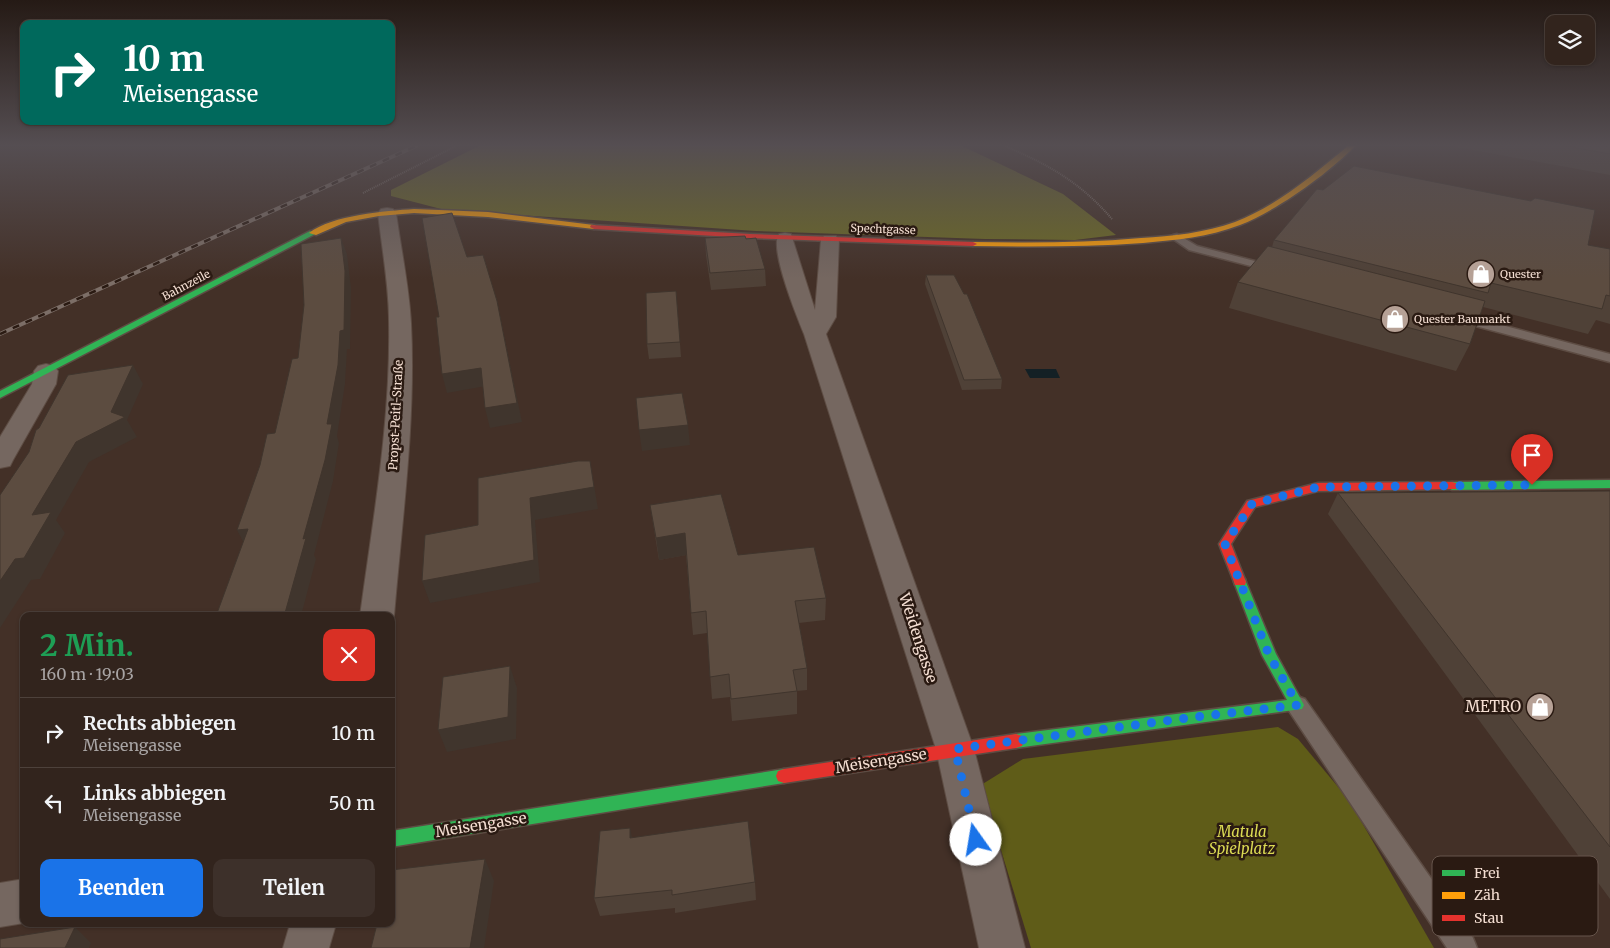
<!DOCTYPE html>
<html lang="de">
<head>
<meta charset="utf-8">
<style>
  body { margin:0; font-family:Merriweather,serif; background:#3d302a; color:#f1f3f6; height:100vh; display:flex; flex-direction:column; font-size:19px; white-space:nowrap }
  * { box-sizing:border-box; margin:0 }
  p { font-size:16px; color:#a8a4a4 }
  .icon { flex:none; width:28px; height:28px; fill:none; stroke:currentColor; stroke-width:2; stroke-linecap:round; stroke-linejoin:round }
  .map { position:relative; flex:1; overflow:hidden }
  .panel { position:absolute; left:20px; top:612px; width:375px; height:315px; display:flex; flex-direction:column; background:#32241d; border-radius:10px; box-shadow:0 1px 4px #0004,0 0 0 1px #4d413b }
  .panel>* { flex:none }
  .banner { position:absolute; left:20px; top:20px; width:375px; height:105px; border-radius:10px; box-shadow:0 1px 4px #0004,0 0 0 1px #4d413b; background:#00695c; color:#fff; overflow:hidden }
  .tools { position:absolute; left:1545px; top:15px; display:grid; gap:10px }
  .tools a { display:grid; place-items:center; width:50px; height:50px; border-radius:10px; background:#32241d; box-shadow:0 1px 4px #0004,0 0 0 1px #4d413b; font-size:25px }
  .pin { position:absolute; display:grid; place-items:center; width:42px; height:42px; color:#fff; margin:-51px -21px; border-radius:50% 50% 50% 0; rotate:-45deg; box-shadow:0 0 5px #0007 }
  .pin .icon { rotate:45deg }
  .me { position:absolute; width:55px; margin:-28px; rotate:347deg; stroke-linejoin:round; filter:drop-shadow(0 0 4px #0008) }
  .turn { display:flex; align-items:center; gap:18px; height:105px; padding:0 20px; font-size:22px }
  .turn .icon { width:65px; height:65px; stroke-width:2.5 }
  .turn b { display:block; font-size:35px; line-height:42px }
  .round { display:grid; place-items:center; flex:none; width:52px; height:52px; border-radius:10px; background:#3d302a }
  .head { display:flex; align-items:center; justify-content:space-between; height:85px; padding:0 20px }
  h1 { font-size:30px; font-weight:700; line-height:38px; color:#1e9e55 }
  .action { display:flex; gap:10px; margin-top:auto; padding:10px 20px }
  .action a { flex:1; height:58px; border-radius:10px; background:#1a73e8; color:#fff; font-size:20px; font-weight:700; line-height:58px; text-align:center }
  .action a+a { background:#3d302a; color:#f1f3f6 }
  ul { padding:0; list-style:none }
  li { display:flex; align-items:center; gap:15px; height:70px; padding:0 20px; border-top:1px solid #4d413b }
  li div { flex:1 }
  li b { display:block; font-size:19px }
  li em { font-style:normal }
  .map>svg:first-child { display:block }
  .green { fill:#5f5c18 }
  .forest { fill:#6d6a24 }
  .water { fill:#142025 }
  .lines { fill:none; stroke-linecap:round; stroke-linejoin:round }
  .lane-casing { stroke:#5d4c43; stroke-width:3 }
  .street-casing { stroke:#5d4c43; stroke-width:2 }
  .fast-casing { stroke:#5d4c43; stroke-width:3 }
  .slow-casing { stroke:#5d4c43; stroke-width:3 }
  .jam-casing { stroke:#5d4c43; stroke-width:3 }
  .path { stroke:#7b6e68; stroke-width:2; stroke-dasharray:1 1; stroke-linecap:butt }
  .lane { fill:#756760; fill-rule:evenodd }
  .street { fill:#756760; fill-rule:evenodd }
  .fast { fill:#30b455; fill-rule:evenodd }
  .slow { fill:#ff9f0a; fill-rule:evenodd }
  .jam { fill:#e5322d; fill-rule:evenodd }
  .rail-casing { stroke:#7c6e67; stroke-width:4 }
  .rail { stroke:#2a1a12; stroke-width:2.5; stroke-dasharray:7; stroke-linecap:butt }
  .wall { fill:#4f4137 }
  .shaded-wall { fill:#40352d }
  .building { fill:#5c4c40; stroke:#40352d }
  .route { stroke:#1a73e8; stroke-width:9; stroke-dasharray:0 16.2 }
  .labels { text-anchor:middle; stroke-width:5; stroke-linejoin:round; paint-order:stroke }
  .far-street-label { font-size:11px; fill:#f4ded2; stroke:#2a1a12 }
  .far-poi-label { font-size:11px; fill:#f4ded2; stroke:#2a1a12; text-anchor:start }
  .street-label { font-size:12px; fill:#f4ded2; stroke:#2a1a12 }
  .near-street-label { font-size:15px; fill:#f4ded2; stroke:#2a1a12 }
  .near-poi-label { font-size:15px; fill:#f4ded2; stroke:#2a1a12; text-anchor:end }
  .near-park-label { font-size:15px; font-style:italic; fill:#dbda53; stroke:#2a1a12 }
  .key { fill:#2a1a12; stroke:#67554c; stroke-width:1 }
  .key-label { font-size:14px; fill:#f4ded2 }
</style>
</head>
<body>
<div class="map">
<svg width="1610" height="948" viewBox="0 0 1610 948">
  <rect width="100%" height="100%" fill="#433027"/>
  <path class="green" d="M1278,727L1298,739L1349,800L1434,948H1031L981,785L1023,759Z"/>
  <path class="forest" d="M479,146H962L1063,194L1116,235L1075,240L985,239L756,231L445,210L391,196V190Z"/>
  <path class="water" d="M1056,369L1060,378H1030L1025,369Z"/>
  <g class="lines">
    <defs>
      <g id="lane">
        <path d="M1177,234L1197,246L1278,267L1280,269L1274,272L1189,250L1173,239V235Z"/>
        <path d="M1457,313L1610,354V362L1453,320L1451,317Z"/>
        <path d="M1297,696L1305,699L1473,938L1477,948H1447L1289,711L1286,705L1289,699Z"/>
      </g>
      <g id="street">
        <path d="M387,208L393,209L396,213C401,249 409,286 411,323C416,420 402,519 394,616L391,620V616H360C373,519 391,420 389,322C389,286 382,249 378,213L381,209Z"/>
        <path d="M785,233L791,234L815,310L821,240L824,236H836L839,240L836,317L826,334L974,749L1025,948H979L936,749L804,334C797,317 769,248 779,234Z"/>
        <path d="M46,364L54,366L58,371L56,384L13,460L10,466L0,468V437L32,384L34,371L38,366Z"/>
        <path d="M24,879V923L0,927V883Z"/>
        <path d="M290,924H336L329,948H283Z"/>
      </g>
      <g id="fast">
        <path d="M310,231L317,233L0,398V391Z"/>
        <path d="M1610,480V488L1452,490L1446,486L1452,482Z"/>
        <path d="M1240,577L1245,579L1246,582L1276,654L1304,705L1302,709L1016,748L1010,746L1008,741L1010,736L1016,734L1287,700L1262,655L1234,582L1235,579Z"/>
        <path d="M784,769L790,771L792,776L790,781L784,783L391,847V831Z"/>
      </g>
      <g id="slow">
        <path d="M1348,146H1355C1328,174 1276,211 1240,225C1209,237 1176,240 1143,243C1087,247 1030,247 973,246L969,244L973,242C1029,243 1085,243 1141,238C1172,236 1205,233 1235,222C1277,206 1313,175 1348,146Z"/>
        <path d="M414,209L488,212L594,225L598,227L594,229L488,217L414,213L379,216L346,222L316,235L309,233C332,215 386,211 414,209Z"/>
      </g>
      <g id="jam">
        <path d="M591,225L750,234L973,242L977,244L973,246L750,238L594,229L590,227Z"/>
        <path d="M1452,482L1456,483L1458,486L1456,489L1318,491L1255,507L1231,544L1246,582L1245,585H1235L1234,582L1219,544L1247,501L1251,500L1318,483Z"/>
        <path d="M1016,734L1022,736L1024,741L1022,746L1016,748L784,783L778,781L776,776L778,771L784,769Z"/>
      </g>
    </defs>
    <use href="#lane" class="lane-casing"/>
    <use href="#street" class="street-casing"/>
    <use href="#fast" class="fast-casing"/>
    <use href="#slow" class="slow-casing"/>
    <use href="#jam" class="jam-casing"/>
    <g class="path">
      <path d="M1005,146C1049,165 1080,182 1112,219"/>
      <path d="M363,193L456,146"/>
    </g>
    <use href="#lane" class="lane"/>
    <use href="#street" class="street"/>
    <use href="#fast" class="fast"/>
    <use href="#slow" class="slow"/>
    <use href="#jam" class="jam"/>
    <defs>
      <path id="rail" d="M0,334L416,146"/>
    </defs>
    <use href="#rail" class="rail-casing"/>
    <use href="#rail" class="rail"/>
  </g>
  <g class="wall">
    <path d="M1456,146H1610V175L1456,147Z"/>
    <path d="M705,238L765,269L766,286L711,290L706,255Z"/>
    <path d="M1274,240L1588,245L1610,249V324L1596,320L1588,334L1483,307L1470,344L1456,371L1229,308L1238,282L1272,247Z"/>
    <path d="M926,275L1002,379L1001,389L962,390L925,284Z"/>
    <path d="M676,291L681,357L649,359L647,344Z"/>
    <path d="M1610,491V899L1328,514L1338,493Z"/>
    <path d="M650,505L738,555L826,598L825,620L799,623L807,668V690L797,691V714L732,721L730,697L712,699L707,633L693,635L691,613L686,555L659,560Z"/>
    <path d="M633,838L755,882L756,900L675,913V908L600,916L594,898Z"/>
  </g>
  <g class="shaded-wall">
    <path d="M341,238L347,254L351,288L350,349H347L345,384L337,436L339,443L333,481L314,555L316,559L301,616H287L285,613L303,539L327,424Z"/>
    <path d="M497,301L522,422L490,428L485,408Z"/>
    <path d="M133,365L143,384L127,420L137,437L89,462L56,520L65,533L40,579L31,580L0,628V581L15,559L32,515L76,442L111,412Z"/>
    <path d="M481,368L486,386L447,393L442,374Z"/>
    <path d="M688,425L690,445L642,451L639,430Z"/>
    <path d="M590,461L598,509L535,520L540,582L430,603L422,581L530,498Z"/>
    <path d="M248,529V551L237,530Z"/>
    <path d="M685,533L687,555L659,560L656,538Z"/>
    <path d="M510,666L517,688L516,739L447,752L438,730Z"/>
    <path d="M630,828L634,846L630,838Z"/>
    <path d="M485,859L494,881L484,948H470Z"/>
    <path d="M75,927L91,943L89,948H65Z"/>
  </g>
  <g class="building">
    <path d="M1566,146H1610V154Z"/>
    <path d="M1354,166L1531,201L1535,198L1595,210L1588,245L1610,249V296L1606,295L1602,309L1491,283L1488,293L1274,240L1317,189L1323,190Z"/>
    <path d="M452,213L467,257L483,255L497,301L517,403L485,408L481,368L442,374L436,317H439L422,218Z"/>
    <path d="M745,236L746,239L756,238L765,269L710,273L705,238Z"/>
    <path d="M341,238L345,271L344,330L340,331L338,365L327,424H332L325,460L303,539L306,538L285,613L289,612L288,616H216L248,529L237,530L260,465L267,434L275,433L292,359L298,358L304,305L301,244Z"/>
    <path d="M1268,246L1485,301L1470,344L1238,282Z"/>
    <path d="M926,275H954L964,294H967L1002,379L964,380Z"/>
    <path d="M676,291L680,342L647,344L646,293Z"/>
    <path d="M133,365L111,412L125,417L76,442L32,515L51,512L24,558L15,559L0,581V495L29,452L36,430L39,428L68,375Z"/>
    <path d="M682,393L688,425L639,430L636,398Z"/>
    <path d="M578,461H590L594,487L530,498L534,560L422,581L425,535L478,525V478Z"/>
    <path d="M1610,491V847L1338,493Z"/>
    <path d="M721,494L738,555L814,547L826,598L795,601L807,668L793,670L797,691L731,699L729,674L710,677L706,611L691,613L685,533L656,538L650,505Z"/>
    <path d="M510,666L508,717L438,730L443,677Z"/>
    <path d="M748,821L755,882L672,895V890L594,898L600,831L630,828V838Z"/>
    <path d="M485,859L470,948H371L377,924H391V870Z"/>
    <path d="M75,927L65,948H0V939Z"/>
  </g>
  <linearGradient id="sky" x2="0" y2="1"><stop stop-color="#251a15"/><stop offset="0.52" stop-color="#554e52"/><stop offset="1" stop-color="#554e52" stop-opacity="0"/></linearGradient>
  <rect width="1610" height="279" fill="url(#sky)"/>
  <g class="lines">
    <path class="route" d="M976,840L955,749L1195,717L1298,705L1269,655L1225,544L1252,504L1318,487L1532,485"/>
  </g>
  <defs>
    <symbol id="shop-disc" viewBox="-11 -11 22 22"><circle r="9.5" fill="#b6a196" stroke="#2a1a12"/><path d="M-5-2.5h2.3a2.7 3.5 0 0 1 5.4 0H5L5.5 6h-11ZM-1.5-2.5h3a1.5 2.3 0 0 0-3 0Z" fill="#fff"/></symbol>
  </defs>
  <g fill-rule="evenodd">
    <use href="#shop-disc" x="1465" y="258" width="32" height="32"/>
    <use href="#shop-disc" x="1379" y="303" width="32" height="32"/>
    <use href="#shop-disc" x="1524" y="691" width="32" height="32"/>
  </g>
  <g class="labels">
    <g class="far-street-label">
      <text transform="translate(883 229) rotate(2)" y="4">Spechtgasse</text>
      <text transform="translate(186 285) rotate(-28)" y="4">Bahnzeile</text>
    </g>
    <g class="far-poi-label">
      <text x="1500" y="278">Quester</text>
      <text x="1414" y="323">Quester Baumarkt</text>
    </g>
    <g class="street-label">
      <text transform="translate(396 415) rotate(-87)" y="4">Propst-Peitl-Straße</text>
    </g>
    <g class="near-street-label">
      <text transform="translate(918 638) rotate(72)" y="5">Weidengasse</text>
      <text transform="translate(881 761) rotate(-9)" y="5">Meisengasse</text>
      <text transform="translate(481 825) rotate(-9)" y="5">Meisengasse</text>
    </g>
    <g class="near-poi-label">
      <text x="1521" y="712">METRO</text>
    </g>
    <g class="near-park-label">
      <text x="1242" y="837">Matula<tspan x="1242" dy="17">Spielplatz</tspan></text>
    </g>
  </g>
  <rect x="1432" y="856" width="166" height="80" rx="8" class="key"/>
  <rect x="1442" y="870" width="23" height="6" fill="#30b455"/>
  <rect x="1442" y="892" width="23" height="7" fill="#ff9f0a"/>
  <rect x="1442" y="915" width="23" height="6" fill="#e5322d"/>
  <g class="key-label">
    <text x="1474" y="878">Frei</text>
    <text x="1474" y="900">Zäh</text>
    <text x="1474" y="923">Stau</text>
  </g>
</svg>
<div class="tools">
<a><svg class="icon" aria-label="layers" viewBox="0 0 24 24"><path d="M12 4l9 5-9 5-9-5zM3 14l9 5 9-5"/></svg></a>
</div>
<div class="pin" style="left:1532px;top:485px;background:#d93025"><svg class="icon" aria-label="arrive" viewBox="0 0 24 24"><path d="M6 21V4h12l-3 4 3 4H6"/></svg></div>
<svg class="me" style="left:976px;top:840px" viewBox="-20 -20 40 40"><circle r="19" fill="#fff"/><path d="M0-13L10 11 0 6-10 11z" fill="#1a73e8"/></svg>
<div class="banner">
<div class="turn"><svg class="icon" aria-label="right" viewBox="0 0 24 24"><path d="M7 20v-9h11M14 6l5 5-5 5"/></svg><div><b>10 m</b>Meisengasse</div></div>
</div>
<section class="panel">
<div class="head"><div><h1>2 Min.</h1><p>160 m · 19:03</p></div><a class="round" style="background:#d93025;color:#fff"><svg class="icon" aria-label="close" viewBox="0 0 24 24"><path d="M6 6l12 12M18 6L6 18"/></svg></a></div>
<ul>
<li><svg class="icon" aria-label="right" viewBox="0 0 24 24"><path d="M7 20v-9h11M14 6l5 5-5 5"/></svg><div><b>Rechts abbiegen</b><p>Meisengasse</p></div><em>10 m</em></li>
<li><svg class="icon" aria-label="left" viewBox="0 0 24 24"><path d="M17 20v-9H6M10 6l-5 5 5 5"/></svg><div><b>Links abbiegen</b><p>Meisengasse</p></div><em>50 m</em></li>
</ul>
<div class="action"><a>Beenden</a><a>Teilen</a></div>
</section>
</div>
</body>
</html>
